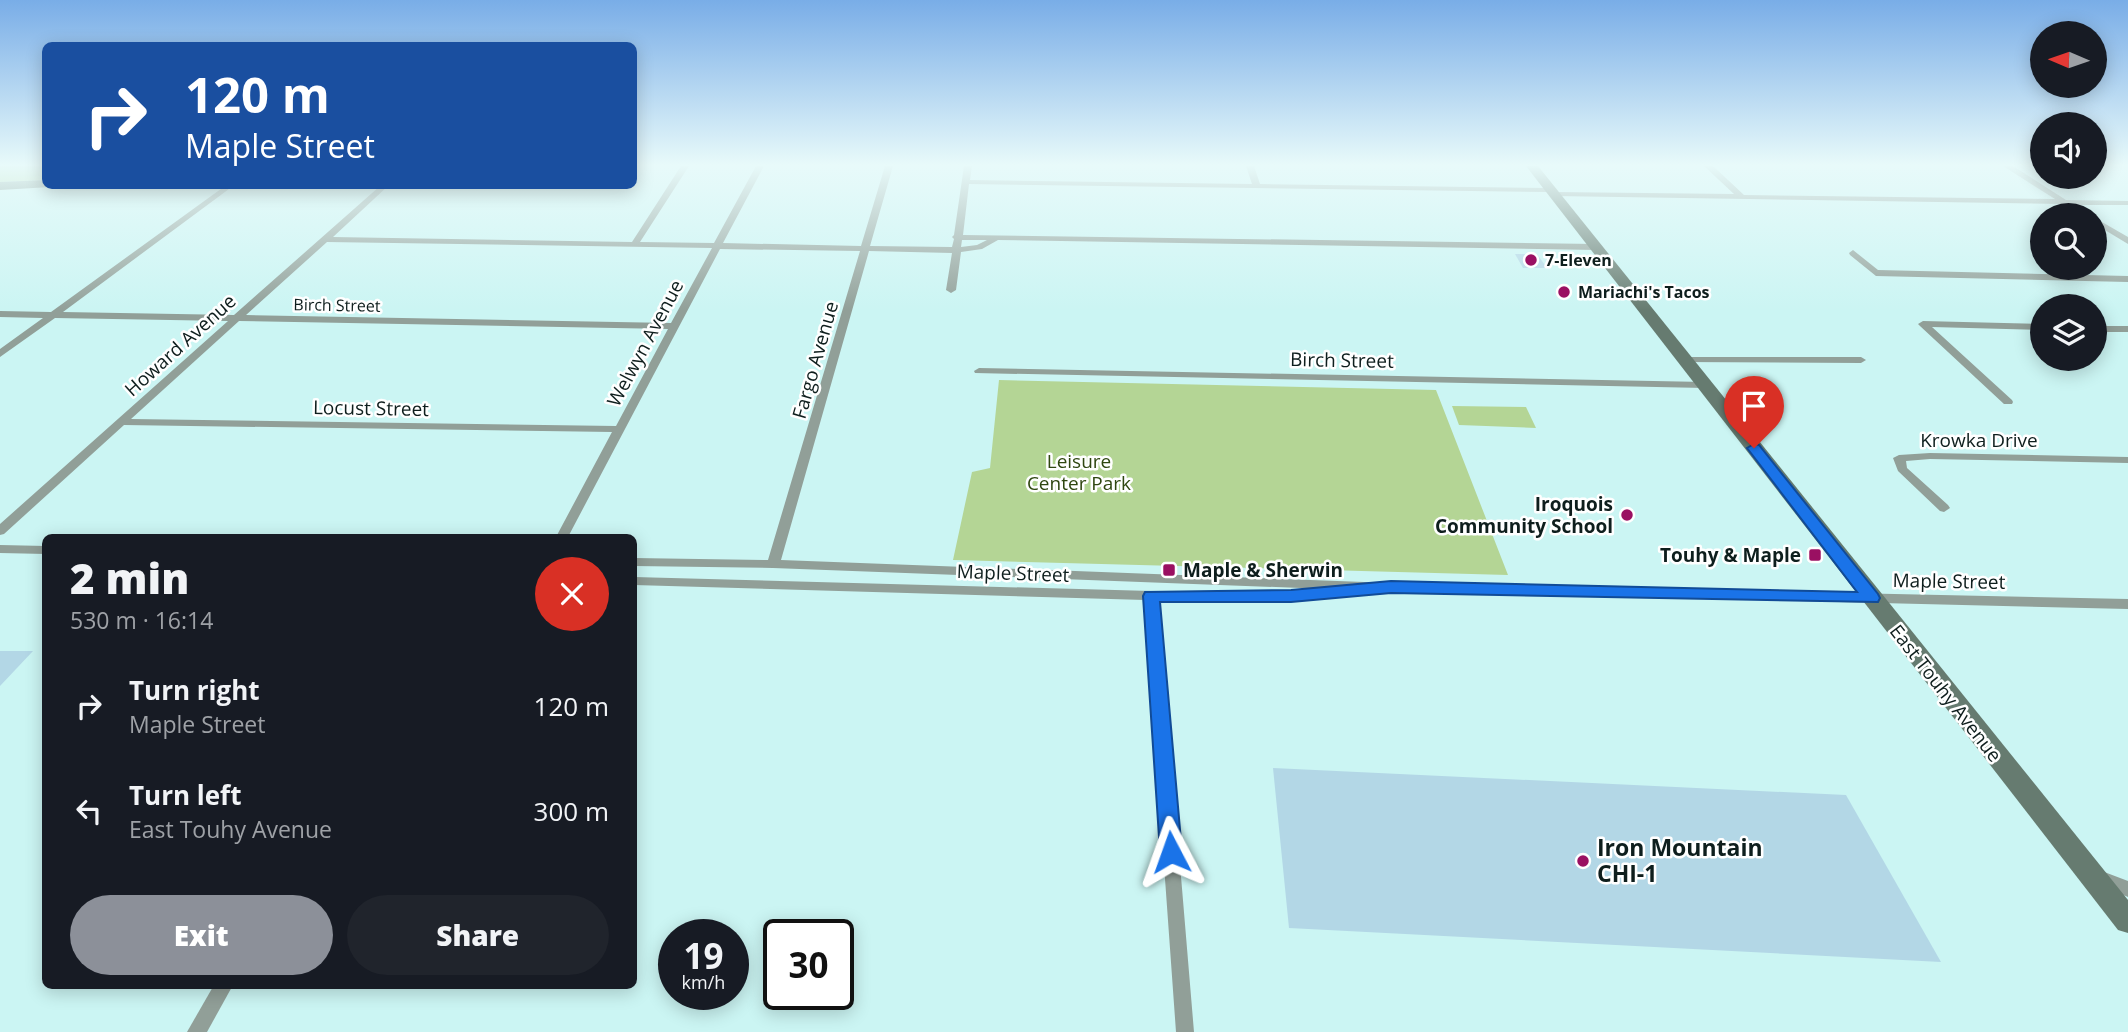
<!DOCTYPE html>
<html lang="en">
<head>
<meta charset="utf-8">
<style>
  body { margin:0; font-family:"Open Sans",sans-serif; background:#20242c; color:#f1f3f6; height:100vh; display:flex; flex-direction:column; font-size:26px; white-space:nowrap }
  * { box-sizing:border-box; margin:0 }
  p { font-size:23px; color:#9ea1a6 }
  .icon { flex:none; width:38px; height:38px; fill:none; stroke:currentColor; stroke-width:2; stroke-linecap:round; stroke-linejoin:round }
  .map { position:relative; flex:1; overflow:hidden }
  .side { position:absolute; left:42px; top:534px; width:595px; height:455px; display:flex; flex-direction:column; background:#171b24; border-radius:10px; box-shadow:0 4px 18px #0003 }
  .side>* { flex:none }
  .guide { position:absolute; left:42px; top:42px; width:595px; height:147px; border-radius:10px; box-shadow:0 4px 18px #0003; background:#1a4fa0; color:#fff; overflow:hidden }
  .needle { width:46px; rotate:272deg }
  .fabs { position:absolute; left:2030px; top:21px; display:grid; gap:14px }
  .fabs a { display:grid; place-items:center; width:77px; height:77px; border-radius:50%; background:#171b24; box-shadow:0 4px 18px #0003; font-size:35px }
  .speed { position:absolute; left:658px; top:919px; display:flex; gap:14px; font-size:35px; font-weight:700; text-align:center }
  .speed>* { display:grid; place-content:center; width:91px; height:91px; border-radius:50%; background:#171b24; box-shadow:0 4px 18px #0003; line-height:1 }
  .speed small { font-size:18px; font-weight:400 }
  .speed .limit { border:4px solid #111; border-radius:10px; background:#fff; color:#111 }
  .pin { position:absolute; display:grid; place-items:center; width:60px; height:60px; color:#fff; margin:-72px -30px; border-radius:50% 50% 50% 0; rotate:-45deg; box-shadow:0 0 7px #0007 }
  .pin .icon { rotate:45deg }
  .me { position:absolute; width:77px; margin:-38px; rotate:356deg; stroke-linejoin:round; filter:drop-shadow(0 0 5px #0008) }
  .turn { display:flex; align-items:center; gap:24px; height:147px; padding:0 28px; font-size:32px }
  .turn .icon { width:91px; height:91px; stroke-width:2.5 }
  .turn b { display:block; font-size:49px; line-height:60px }
  .round { display:grid; place-items:center; flex:none; width:74px; height:74px; border-radius:37px; background:#20242c }
  .summary { display:flex; align-items:center; justify-content:space-between; height:119px; padding:0 28px }
  h1 { font-size:42px; font-weight:800; line-height:52px }
  .primary-button { display:flex; gap:14px; margin-top:auto; padding:14px 28px }
  .primary-button a { flex:1; height:80px; border-radius:42px; background:#8c9099; color:#fff; font-size:28px; font-weight:800; line-height:80px; text-align:center }
  .primary-button a+a { background:#20242c; color:#f1f3f6 }
  ul { padding:0; list-style:none }
  li { display:flex; align-items:center; gap:21px; height:105px; padding:0 28px }
  li div { flex:1 }
  li b { display:block; font-size:26px }
  li em { font-style:normal }
  .map>svg:first-child { display:block }
  .green { fill:#b4d595 }
  .building { fill:#b3d7e6 }
  .lines { fill:none; stroke-linecap:round; stroke-linejoin:round }
  .street { fill:#919f98; fill-rule:evenodd }
  .secondary { fill:#667b70; fill-rule:evenodd }
  .route { fill:#1a73e8; stroke:#114b97; stroke-width:2 }
  .poi-dot { fill:#9a1062; stroke:#fff; stroke-width:2.5 }
  .labels { text-anchor:middle; stroke-width:5; stroke-linejoin:round; paint-order:stroke }
  .far-poi-label { font-size:16px; font-weight:bold; fill:#0e1e1d; stroke:#fff; text-anchor:start }
  .far-street-label { font-size:16px; fill:#0e1e1d; stroke:#fff }
  .street-label { font-size:19px; fill:#0e1e1d; stroke:#fff }
  .park-label { font-size:19px; fill:#2f4710; stroke:#fff }
  .poi-label { font-size:19px; font-weight:bold; fill:#0e1e1d; stroke:#fff; text-anchor:end }
  .near-poi-label { font-size:23px; font-weight:bold; fill:#0e1e1d; stroke:#fff; text-anchor:start }
</style>
</head>
<body>
<div class="map">
<svg width="2128" height="1032" viewBox="0 0 2128 1032">
  <rect width="100%" height="100%" fill="#cbf5f3"/>
  <g class="green">
    <path d="M0,166H45V180L0,182Z"/>
    <path d="M999,380L1436,390L1508,575L953,560L972,472L990,468Z"/>
    <path d="M1452,406L1526,407L1536,428L1459,425Z"/>
  </g>
  <g class="building">
    <path d="M1515,254H1537L1547,268H1523Z"/>
    <path d="M0,651H33L0,686Z"/>
    <path d="M1273,768L1846,795L1941,962L1289,928Z"/>
  </g>
  <g class="lines">
    <g class="street">
      <path d="M681,166H689L640,242L714,243L756,166H764L723,243L861,246L885,166H893L870,246L952,247L954,239L952,237L954,235L964,166H972L970,180L1252,184L1246,166H1254L1260,184L1551,188L1555,190L1551,192L969,184L963,235L1596,244L1600,247L1596,250L998,240L982,249L961,252L956,290L951,293L946,290L952,253L869,251L781,560L1391,583L2128,599V609L1352,590V595L1347,597L1291,601H1158L1194,1032H1176L1145,600L634,585V577L1151,591H1291L1326,589L773,568L634,566V558L768,560L860,251L720,249L568,537H556L612,432L124,425L4,534L0,535V524L228,321L55,318L0,357V349L43,318L0,317V311L51,312L225,186H233L63,312L234,315L380,186H388L333,237L632,242ZM962,240H987L977,245L961,247ZM327,242L712,248L671,323L246,315ZM239,321L668,329L616,426L131,419Z"/>
      <path d="M1704,166H1713L1744,195L2055,199L2003,166H2013L2066,200L2128,201V205H2074L2089,215H2080L2063,204L1555,196L1551,194L1555,192L1734,194Z"/>
      <path d="M2095,218L2128,237V244L2095,224Z"/>
      <path d="M1853,250L1878,270L2128,276V282L1876,276L1850,255L1849,253Z"/>
      <path d="M1923,321L2042,324V330L1932,327L2012,400L2013,402L2012,404H2004L1920,326L1918,324Z"/>
      <rect x="2095" y="326" width="33" height="6"/>
      <path d="M1685,357H1861L1866,360L1861,363L1681,362L1680,360Z"/>
      <path d="M979,368L1705,382L1710,385L1705,388L975,373L974,371Z"/>
      <path d="M1930,453L2128,457V463L1930,459L1906,461L1907,468L1948,505L1950,508L1944,512L1940,511L1898,471L1893,458L1899,455Z"/>
      <path d="M0,545L46,546V554L0,553Z"/>
      <path d="M2099,870L2128,881V897L2093,882L2091,877L2093,872Z"/>
      <path d="M214,985H233L207,1032H187Z"/>
    </g>
    <g class="secondary">
      <path d="M1526,166H1538L2128,900V933L2118,930Z"/>
      <path d="M46,180V186L50,187L0,190V182Z"/>
    </g>
  </g>
  <linearGradient id="sky" x2="0" y2="1"><stop stop-color="#79ade7"/><stop offset="0.53" stop-color="#e8fafa"/><stop offset="1" stop-color="#e8fafa" stop-opacity="0"/></linearGradient>
  <rect width="2128" height="311" fill="url(#sky)"/>
  <path class="route" d="M1754,444L1759,445L1878,594L1880,598L1878,602L1391,593L1291,602H1160L1182,852L1179,859L1171,861L1163,859L1160,852L1143,596L1145,592L1291,590L1391,581L1857,592L1747,448Z"/>
  <g class="poi-dot">
    <circle cx="1531" cy="260" r="7"/>
    <circle cx="1564" cy="292" r="7"/>
    <circle cx="1627" cy="515" r="7"/>
    <rect x="1808" y="548" width="14" height="14" rx="3.5"/>
    <rect x="1162" y="563" width="14" height="14" rx="3.5"/>
    <circle cx="1583" cy="861" r="7"/>
  </g>
  <g class="labels">
    <g class="far-poi-label">
      <text x="1545" y="266">7-Eleven</text>
      <text x="1578" y="298">Mariachi's Tacos</text>
    </g>
    <g class="far-street-label">
      <text transform="translate(337 305) rotate(1)" y="6">Birch Street</text>
    </g>
    <g class="street-label">
      <text transform="translate(645 343) rotate(-62)" y="7">Welwyn Avenue</text>
      <text transform="translate(180 345) rotate(-42)" y="7">Howard Avenue</text>
      <text transform="translate(815 360) rotate(-74)" y="7">Fargo Avenue</text>
      <text transform="translate(1342 360) rotate(1)" y="7">Birch Street</text>
      <text transform="translate(371 408) rotate(1)" y="7">Locust Street</text>
      <text x="1979" y="447">Krowka Drive</text>
      <text transform="translate(1013 573) rotate(2)" y="7">Maple Street</text>
      <text transform="translate(1949 581) rotate(1)" y="7">Maple Street</text>
      <text transform="translate(1946 693) rotate(52)" y="7">East Touhy Avenue</text>
    </g>
    <g class="park-label">
      <text x="1079" y="468">Leisure<tspan x="1079" dy="22">Center Park</tspan></text>
    </g>
    <g class="poi-label">
      <text x="1613" y="511">Iroquois<tspan x="1613" dy="22">Community School</tspan></text>
      <text x="1801" y="562">Touhy &amp; Maple</text>
      <text x="1183" y="577" text-anchor="start">Maple &amp; Sherwin</text>
    </g>
    <g class="near-poi-label">
      <text x="1597" y="856">Iron Mountain<tspan x="1597" dy="26">CHI-1</tspan></text>
    </g>
  </g>
</svg>
<div class="fabs">
<a><svg class="needle" viewBox="-14 -14 28 28"><path d="M0-13l5 13h-10z" fill="#e53935"/><path d="M0 13l5-13h-10z" fill="#9ea1a6"/></svg></a>
<a><svg class="icon" aria-label="sound" viewBox="0 0 24 24"><path d="M4 9h4l5-4v14l-5-4H4zM17 9q2 3 0 6"/></svg></a>
<a><svg class="icon" aria-label="search" viewBox="0 0 24 24"><circle cx="10" cy="10" r="6"/><path d="M15 15l6 6"/></svg></a>
<a><svg class="icon" aria-label="layers" viewBox="0 0 24 24"><path d="M12 4l9 5-9 5-9-5zM3 14l9 5 9-5"/></svg></a>
</div>
<div class="speed"><div>19<small>km/h</small></div><div class="limit">30</div></div>
<div class="pin" style="left:1754px;top:448px;background:#d93025"><svg class="icon" aria-label="arrive" viewBox="0 0 24 24"><path d="M6 21V4h12l-3 4 3 4H6"/></svg></div>
<svg class="me" style="left:1171px;top:852px" viewBox="-20 -20 40 40"><path d="M0-17L14 15 0 8-14 15z" fill="#1a73e8" stroke="#fff" stroke-width="4"/></svg>
<div class="guide">
<div class="turn"><svg class="icon" aria-label="right" viewBox="0 0 24 24"><path d="M7 20v-9h11M14 6l5 5-5 5"/></svg><div><b>120 m</b>Maple Street</div></div>
</div>
<section class="side">
<div class="summary"><div><h1>2 min</h1><p>530 m · 16:14</p></div><a class="round" style="background:#d93025;color:#fff"><svg class="icon" aria-label="close" viewBox="0 0 24 24"><path d="M6 6l12 12M18 6L6 18"/></svg></a></div>
<ul>
<li><svg class="icon" aria-label="right" viewBox="0 0 24 24"><path d="M7 20v-9h11M14 6l5 5-5 5"/></svg><div><b>Turn right</b><p>Maple Street</p></div><em>120 m</em></li>
<li><svg class="icon" aria-label="left" viewBox="0 0 24 24"><path d="M17 20v-9H6M10 6l-5 5 5 5"/></svg><div><b>Turn left</b><p>East Touhy Avenue</p></div><em>300 m</em></li>
</ul>
<div class="primary-button"><a>Exit</a><a>Share</a></div>
</section>
</div>
</body>
</html>
